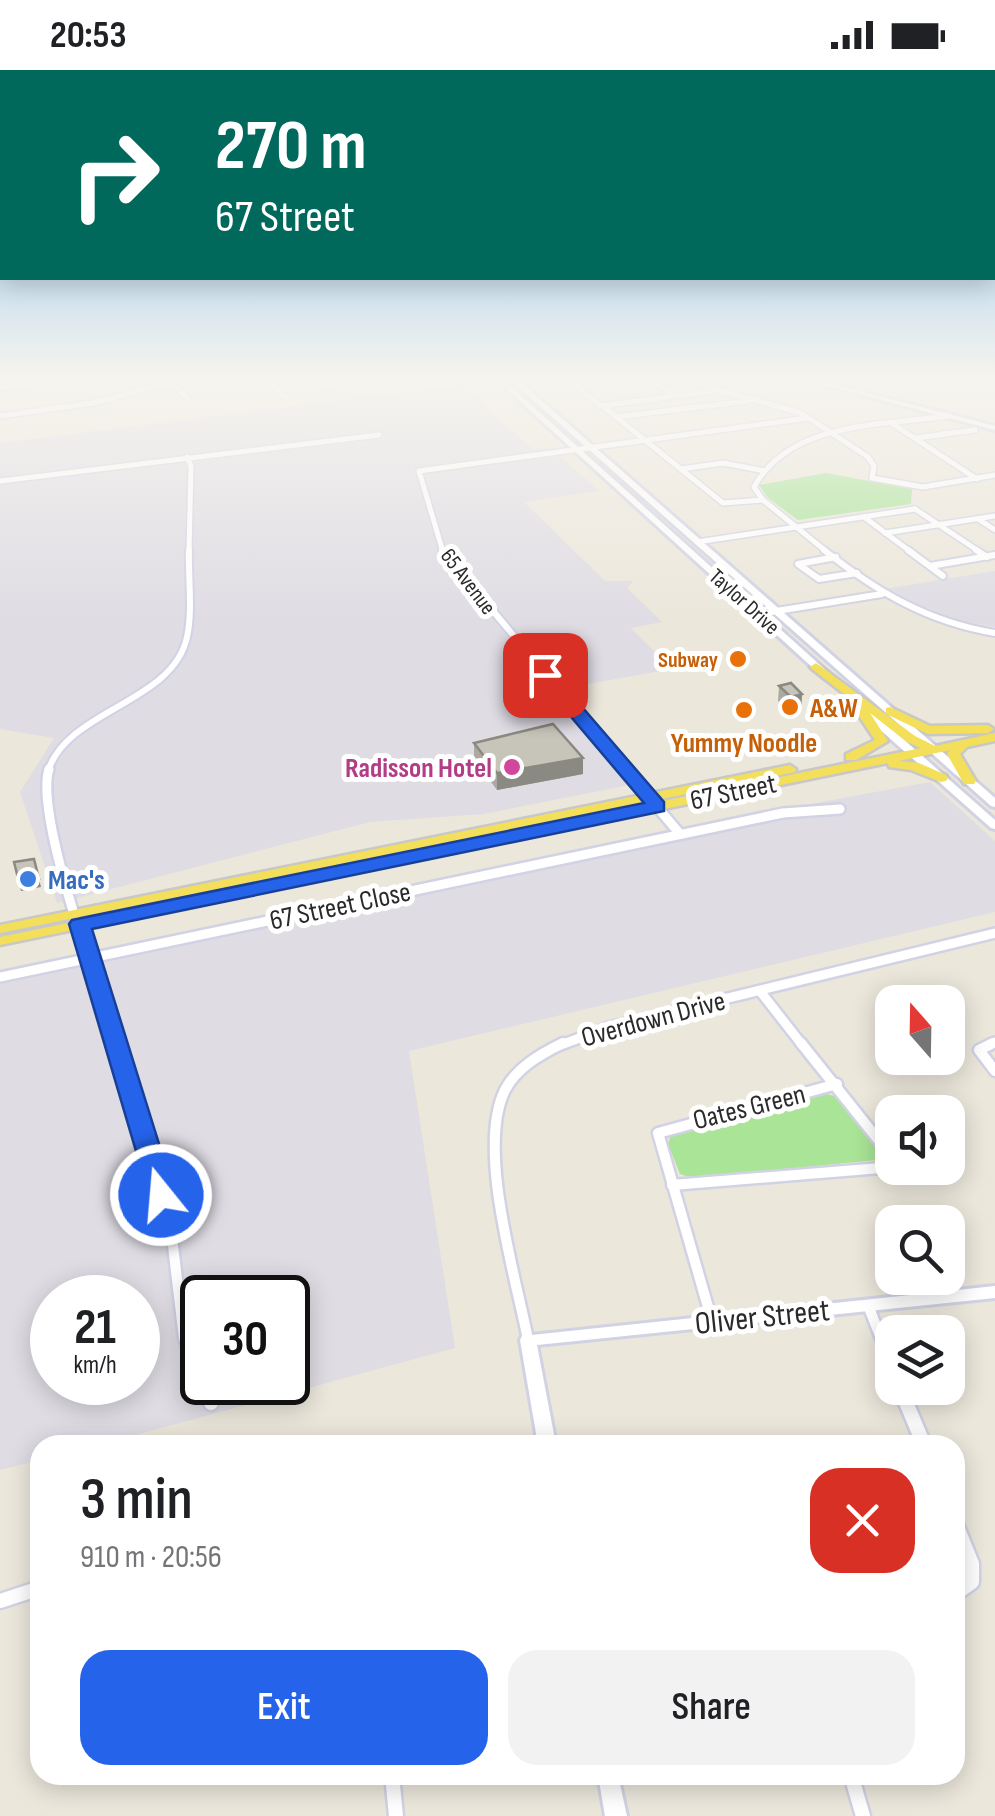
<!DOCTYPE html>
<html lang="en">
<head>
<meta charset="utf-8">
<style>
  body { margin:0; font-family:"Sofia Sans Condensed",sans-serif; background:#f2f2f2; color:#202124; height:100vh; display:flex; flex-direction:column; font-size:38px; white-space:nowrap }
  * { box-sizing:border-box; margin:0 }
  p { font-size:32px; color:#757577 }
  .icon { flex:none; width:55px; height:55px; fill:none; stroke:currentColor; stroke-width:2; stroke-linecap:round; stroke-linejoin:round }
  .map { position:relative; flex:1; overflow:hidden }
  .drawer { position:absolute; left:30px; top:1365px; width:935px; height:350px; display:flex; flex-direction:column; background:#fff; border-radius:30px; box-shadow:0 5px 25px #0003 }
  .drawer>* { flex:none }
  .hud { position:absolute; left:0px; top:0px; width:995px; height:210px; box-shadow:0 5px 25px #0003; background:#00695c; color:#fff; overflow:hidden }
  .needle { width:65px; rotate:340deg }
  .tools { position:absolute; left:875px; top:915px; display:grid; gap:20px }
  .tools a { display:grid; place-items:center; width:90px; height:90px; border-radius:20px; background:#fff; box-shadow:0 5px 25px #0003; font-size:50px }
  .speed { position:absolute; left:30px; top:1205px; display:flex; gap:20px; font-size:50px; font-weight:700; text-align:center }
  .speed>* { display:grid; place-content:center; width:130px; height:130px; border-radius:50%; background:#fff; box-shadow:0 5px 25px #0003; line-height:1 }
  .speed small { font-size:25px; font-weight:400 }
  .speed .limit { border:5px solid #111; border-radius:15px; background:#fff; color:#111 }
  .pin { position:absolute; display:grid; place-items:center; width:85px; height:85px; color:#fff; margin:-42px; border-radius:20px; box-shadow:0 5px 15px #0006 }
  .me { position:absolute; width:110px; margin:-55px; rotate:343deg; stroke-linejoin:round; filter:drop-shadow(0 0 8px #0008) }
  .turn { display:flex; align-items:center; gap:35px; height:210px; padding:0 50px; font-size:45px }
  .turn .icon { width:130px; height:130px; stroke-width:2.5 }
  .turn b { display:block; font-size:70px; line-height:85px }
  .round { display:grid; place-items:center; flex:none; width:105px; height:105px; border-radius:30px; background:#f2f2f2 }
  .summary { display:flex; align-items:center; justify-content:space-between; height:170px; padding:0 50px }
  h1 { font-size:60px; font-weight:600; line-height:75px }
  .action { display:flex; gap:20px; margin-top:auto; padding:20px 50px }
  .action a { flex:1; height:115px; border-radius:30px; background:#2563eb; color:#fff; font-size:40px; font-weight:600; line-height:115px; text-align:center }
  .action a+a { background:#f2f2f2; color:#202124 }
  .status { display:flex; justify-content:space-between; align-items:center; height:70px; padding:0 50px; background:#fff; direction:ltr }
  .status svg { height:28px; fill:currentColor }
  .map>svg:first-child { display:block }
  .industrial { fill:#dfdce4; fill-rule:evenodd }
  .green { fill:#a9e497 }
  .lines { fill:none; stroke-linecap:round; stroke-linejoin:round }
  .street-far4-casing { stroke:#d1d2e3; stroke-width:8 }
  .street-far3-casing { stroke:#d1d2e3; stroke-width:10 }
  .street-far2-casing { stroke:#d1d2e3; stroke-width:14 }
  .street-far1-casing { stroke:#d1d2e3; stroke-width:15 }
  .street-casing { stroke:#d1d2e3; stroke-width:19 }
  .secondary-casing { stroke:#d1d2e3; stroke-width:6 }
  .primary-casing { stroke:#c8c8c8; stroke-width:5 }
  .street-far4 { stroke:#fff; stroke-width:5 }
  .street-far3 { stroke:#fff; stroke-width:6 }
  .street-far2 { stroke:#fff; stroke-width:9 }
  .street-far1 { stroke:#fff; stroke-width:10 }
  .street { stroke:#fff; stroke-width:14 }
  .secondary { fill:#fff; fill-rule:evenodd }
  .primary { fill:#f3df5a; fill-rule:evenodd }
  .wall { fill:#aba9a0 }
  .shaded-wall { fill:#8b8a82 }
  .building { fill:#c7c5ba; stroke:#8b8a82; stroke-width:2.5 }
  .route { fill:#2563eb; stroke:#184099; stroke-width:2.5 }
  .food-dot { fill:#e8710a; stroke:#fff; stroke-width:4 }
  .hotel-dot { fill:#d1479c; stroke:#fff; stroke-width:4 }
  .shop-dot { fill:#3f7fe0; stroke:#fff; stroke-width:4 }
  .labels { text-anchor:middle; stroke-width:10; stroke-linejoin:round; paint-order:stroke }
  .far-street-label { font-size:22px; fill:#2a2a2a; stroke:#fff }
  .far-food-label { font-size:22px; font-weight:bold; fill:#c56008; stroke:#fff; text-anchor:end }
  .food-label { font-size:28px; font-weight:bold; fill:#c56008; stroke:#fff; text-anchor:start }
  .hotel-label { font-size:28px; font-weight:bold; fill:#b23c85; stroke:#fff; text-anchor:end }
  .street-label { font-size:28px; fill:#2a2a2a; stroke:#fff }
  .shop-label { font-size:28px; font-weight:bold; fill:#366cbe; stroke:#fff; text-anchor:start }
  .near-street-label { font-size:32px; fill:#2a2a2a; stroke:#fff }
</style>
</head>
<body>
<div class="status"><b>20:53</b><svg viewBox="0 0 49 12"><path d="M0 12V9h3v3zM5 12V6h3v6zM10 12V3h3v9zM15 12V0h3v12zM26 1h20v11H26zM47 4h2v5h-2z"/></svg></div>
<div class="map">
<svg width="995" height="1746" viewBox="0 0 995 1746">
  <rect width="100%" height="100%" fill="#ece7db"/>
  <g class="industrial">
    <path d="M463,315L532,379L551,378L599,421L524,432L605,511H633L627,518L662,552L631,558L672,599L565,618L645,712L483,744L370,752L57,833L20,722L54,668L0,659V373Z"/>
    <path d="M995,501V557L926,545L884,519Z"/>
    <path d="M930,712L995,771V842L409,981L455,1278L99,1375H40V1390L0,1400V900L653,763ZM52,1228H138V1312H52ZM202,1228H288V1312H202Z"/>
  </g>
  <g class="green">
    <path d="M826,403L912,419L911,434L798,450L768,428L759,415Z"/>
    <path d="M822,1023L838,1027L882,1081L877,1090L692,1108L680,1104L668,1074L671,1064Z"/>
  </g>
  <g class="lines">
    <defs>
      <g id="street-far4">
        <path d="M262,306L287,328"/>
        <path d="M302,306L323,317L362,306"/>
        <path d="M645,306L673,325"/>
        <path d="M668,306L801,343L868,387L874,396L872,408L923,417L995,405"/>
        <path d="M646,307L577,316L601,336L712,321"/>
        <path d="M173,313L187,328"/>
        <path d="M0,318L79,306"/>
        <path d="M605,338L723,433L763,430"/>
        <path d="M0,346L93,333L193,306"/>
        <path d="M616,347L748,331"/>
        <path d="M893,354L977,409"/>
        <path d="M916,368L975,360L942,364"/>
        <path d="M187,387L191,396L189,482"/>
        <path d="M681,399L723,393L765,401"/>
        <path d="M0,411L379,365"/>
        <path d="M915,439L980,482"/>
        <path d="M864,447L911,482"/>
        <path d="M978,449L995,460"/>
        <path d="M885,463L995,446"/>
        <path d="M697,472L915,439"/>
        <path d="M443,482L419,401L808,348"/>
        <path d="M827,482L763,430L754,417C790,351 884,355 949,346"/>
      </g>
      <g id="street-far3">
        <path d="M442,480L627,701"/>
        <path d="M824,480C877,522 928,552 995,563"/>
        <path d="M908,480L943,506"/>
        <path d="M976,480L987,487"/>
        <path d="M836,487L798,494L819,509L857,503"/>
        <path d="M930,496L995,485"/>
        <path d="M758,544L882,524"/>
        <path d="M48,701C68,639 173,633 187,567C193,540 188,507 189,480"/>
      </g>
      <g id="street-far2">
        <path d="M49,699C34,746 100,920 116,976"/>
        <path d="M625,699L680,764"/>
        <path d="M0,907L783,743L840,739"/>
        <path d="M760,921L803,976"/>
        <path d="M558,976L609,957L995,863"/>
        <path d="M988,976L995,972"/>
      </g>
      <g id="street-far1">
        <path d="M115,973L171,1159L184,1268L202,1312"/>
        <path d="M801,973L892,1087"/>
        <path d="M993,973L979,980L995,1001"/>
        <path d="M672,1115L881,1098L892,1088"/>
        <path d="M868,1235L892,1297"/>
        <path d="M712,1251L658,1063L837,1014"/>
        <path d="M528,1270C516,1207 476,1078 505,1020C517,997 541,984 563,973"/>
        <path d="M203,1312L205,1319"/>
      </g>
      <g id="street">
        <path d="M205,1316L211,1333"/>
        <path d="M900,1318L924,1375"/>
        <path d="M955,1452L972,1494V1512L955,1524"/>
        <path d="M0,1531L40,1518"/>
        <path d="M392,1705L396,1746"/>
        <path d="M851,1705L863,1746"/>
      </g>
      <g id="secondary">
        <path d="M492,306H499L830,604V608H824Z"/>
        <path d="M506,306H541V308L539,309L516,308L995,728V737L991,736Z"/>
        <path d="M791,306C800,306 807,309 816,310C827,310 844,306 858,306L855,308L824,312L995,356V360Z"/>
        <path d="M864,637L868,638L995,750V759L991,758L860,642V638Z"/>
        <path d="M995,1216V1228L537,1275L556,1375H538L520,1270L522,1266Z"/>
        <path d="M598,1705H618L627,1746H605Z"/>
      </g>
      <g id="primary">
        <path d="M816,593L915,666L935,676L995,663V671L967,677L960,684L976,711L974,714H964L947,684L950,680L899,691L919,693L946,705L948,708L946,711L941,712L911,700L889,697L888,693L0,875V867L921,678L907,672L870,643L888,671L856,690H846V684L875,670L851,634L853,631L812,599L810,597Z"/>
        <path d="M890,637L930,656L988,655L994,659L988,663L928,664L886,644V638Z"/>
        <path d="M790,695L796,699L795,702L0,863V855Z"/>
      </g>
    </defs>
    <use href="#street-far4" class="street-far4-casing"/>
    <use href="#street-far3" class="street-far3-casing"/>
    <use href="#street-far2" class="street-far2-casing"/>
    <use href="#street-far1" class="street-far1-casing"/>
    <use href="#street" class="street-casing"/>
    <use href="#secondary" class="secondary-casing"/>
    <use href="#primary" class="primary-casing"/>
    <use href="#street-far4" class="street-far4"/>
    <use href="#street-far3" class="street-far3"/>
    <use href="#street-far2" class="street-far2"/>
    <use href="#street-far1" class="street-far1"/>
    <use href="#street" class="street"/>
    <use href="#secondary" class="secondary"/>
    <use href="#primary" class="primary"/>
  </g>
  <g class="wall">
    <path d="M779,616L802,624L801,640L790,643L778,631Z"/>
    <path d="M474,673L583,688V704L497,720L474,689Z"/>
  </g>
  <g class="shaded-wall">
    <path d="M802,624L801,640L790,643L791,627Z"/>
    <path d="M583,688V704L497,720V703Z"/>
    <path d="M39,809L41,817L21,821L19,812Z"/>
  </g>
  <g class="building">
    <path d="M791,613L802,624L791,627L779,616Z"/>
    <path d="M553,654L583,688L497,703L474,673Z"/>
    <path d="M34,789L39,809L19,812L14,792Z"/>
  </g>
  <linearGradient id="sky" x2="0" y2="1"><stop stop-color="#76b8eb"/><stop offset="0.56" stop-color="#f6f4ef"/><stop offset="1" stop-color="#f6f4ef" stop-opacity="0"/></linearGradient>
  <rect width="995" height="550" fill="url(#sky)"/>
  <path class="route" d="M539,601H551L664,732V741L92,859L175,1125L171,1132H151L69,854L72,850L644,733L539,609Z"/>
  <g class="food-dot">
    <circle cx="738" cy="589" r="10"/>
    <circle cx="790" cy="637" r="10"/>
    <circle cx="744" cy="640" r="10"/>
  </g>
  <circle class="hotel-dot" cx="512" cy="697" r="10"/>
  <circle class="shop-dot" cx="28" cy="809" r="10"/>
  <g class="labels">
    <g class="far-street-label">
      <text transform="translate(469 511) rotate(53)" y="8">65 Avenue</text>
      <text transform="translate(745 531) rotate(42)" y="8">Taylor Drive</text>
    </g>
    <g class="far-food-label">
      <text x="718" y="597">Subway</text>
    </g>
    <g class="food-label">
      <text x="810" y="647">A&amp;W</text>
      <text x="744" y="682" text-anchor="middle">Yummy Noodle</text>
    </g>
    <g class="hotel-label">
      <text x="492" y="707">Radisson Hotel</text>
    </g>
    <g class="street-label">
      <text transform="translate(733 721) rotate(-12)" y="10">67 Street</text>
      <text transform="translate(340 835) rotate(-12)" y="10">67 Street Close</text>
      <text transform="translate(653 948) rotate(-15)" y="10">Overdown Drive</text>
      <text transform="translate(749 1036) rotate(-14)" y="10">Oates Green</text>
    </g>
    <g class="shop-label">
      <text x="48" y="819">Mac's</text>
    </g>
    <g class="near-street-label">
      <text transform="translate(762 1246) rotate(-6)" y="11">Oliver Street</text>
    </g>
  </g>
</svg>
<div class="tools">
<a><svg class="needle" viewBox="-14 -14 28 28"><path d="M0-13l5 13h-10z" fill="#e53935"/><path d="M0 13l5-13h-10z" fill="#757577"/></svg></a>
<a><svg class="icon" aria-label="sound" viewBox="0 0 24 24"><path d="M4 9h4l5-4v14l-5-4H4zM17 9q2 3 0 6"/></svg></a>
<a><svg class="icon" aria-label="search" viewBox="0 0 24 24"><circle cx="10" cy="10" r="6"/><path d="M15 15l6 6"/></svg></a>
<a><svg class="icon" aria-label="layers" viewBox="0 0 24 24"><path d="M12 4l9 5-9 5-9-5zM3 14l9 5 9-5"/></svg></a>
</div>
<div class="speed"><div>21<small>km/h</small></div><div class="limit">30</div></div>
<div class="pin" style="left:545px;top:605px;background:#d93025"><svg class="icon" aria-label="arrive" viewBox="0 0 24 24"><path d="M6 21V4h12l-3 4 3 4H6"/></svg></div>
<svg class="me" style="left:161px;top:1125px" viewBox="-20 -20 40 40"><circle r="17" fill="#2563eb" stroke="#fff" stroke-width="3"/><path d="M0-11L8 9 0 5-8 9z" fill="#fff"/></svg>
<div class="hud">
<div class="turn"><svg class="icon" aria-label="right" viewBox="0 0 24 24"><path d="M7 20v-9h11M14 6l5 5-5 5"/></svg><div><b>270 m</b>67 Street</div></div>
</div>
<section class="drawer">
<div class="summary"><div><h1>3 min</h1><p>910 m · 20:56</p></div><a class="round" style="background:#d93025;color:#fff"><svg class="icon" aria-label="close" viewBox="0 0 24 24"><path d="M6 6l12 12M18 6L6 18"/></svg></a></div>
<div class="action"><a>Exit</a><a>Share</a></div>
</section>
</div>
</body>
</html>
